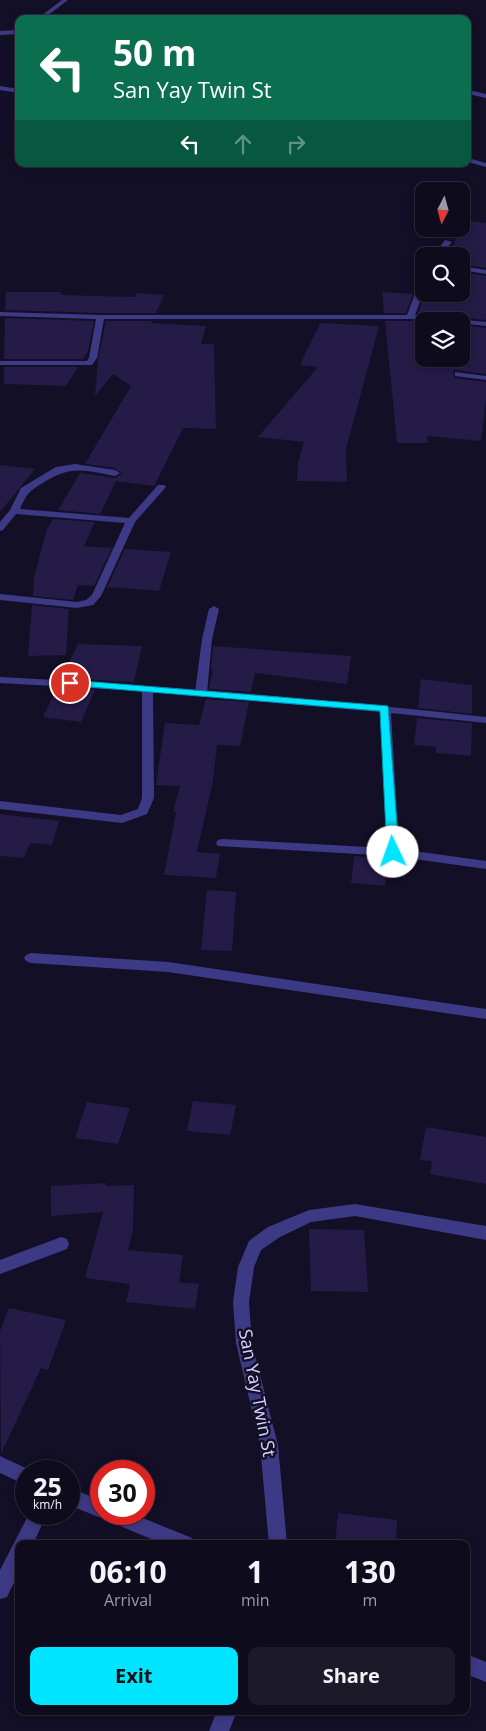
<!DOCTYPE html>
<html lang="en">
<head>
<meta charset="utf-8">
<style>
  body { margin:0; font-family:"Open Sans",sans-serif; background:#1c1929; color:#f1f3f6; height:100vh; display:flex; flex-direction:column; font-size:19px; white-space:nowrap }
  * { box-sizing:border-box; margin:0 }
  p { font-size:16px; color:#9b9ba3 }
  .icon { flex:none; width:28px; height:28px; fill:none; stroke:currentColor; stroke-width:2; stroke-linecap:round; stroke-linejoin:round }
  .map { position:relative; flex:1; overflow:hidden }
  .panel { position:absolute; left:15px; top:1540px; width:455px; height:175px; display:flex; flex-direction:column; background:#0e0b1c; border-radius:10px; box-shadow:0 2px 8px #0003,0 0 0 1px #2e2b3b }
  .panel>* { flex:none }
  .hud { position:absolute; left:15px; top:15px; width:456px; height:152px; border-radius:10px; box-shadow:0 2px 8px #0003,0 0 0 1px #2e2b3b; background:#0b6e4f; color:#fff; overflow:hidden }
  .needle { width:32px; rotate:186deg }
  .tools { position:absolute; left:415px; top:182px; display:grid; gap:10px }
  .tools a { display:grid; place-items:center; width:55px; height:55px; border-radius:10px; background:#0e0b1c; box-shadow:0 2px 8px #0003,0 0 0 1px #2e2b3b; font-size:25px }
  .speed { position:absolute; left:15px; top:1460px; display:flex; gap:10px; font-size:25px; font-weight:700; text-align:center }
  .speed>* { display:grid; place-content:center; width:65px; height:65px; border-radius:50%; background:#0e0b1c; box-shadow:0 2px 8px #0003,0 0 0 1px #2e2b3b; line-height:1 }
  .speed small { font-size:12px; font-weight:400 }
  .speed .limit { border:8px solid #d22; background:#fff; color:#111 }
  .pin { position:absolute; display:grid; place-items:center; width:42px; height:42px; color:#fff; margin:-21px; border:2px solid #fff; border-radius:50%; box-shadow:0 1px 5px #0007 }
  .me { position:absolute; width:55px; margin:-28px; rotate:357deg; stroke-linejoin:round; filter:drop-shadow(0 0 4px #0008) }
  .turn { display:flex; align-items:center; gap:18px; height:105px; padding:0 15px; font-size:22px }
  .turn .icon { width:65px; height:65px; stroke-width:2.5 }
  .turn b { display:block; font-size:35px; line-height:42px }
  .lanes { display:flex; align-items:center; height:48px; padding:0 15px; background:#0003; justify-content:center; gap:25px; direction:ltr }
  .lanes .off { opacity:.35 }
  .eta { display:flex; justify-content:space-evenly; align-items:center; height:85px; text-align:center }
  .eta b { font-size:30px; font-weight:700; line-height:35px }
  .action { display:flex; gap:10px; margin-top:auto; padding:10px 15px }
  .action a { flex:1; height:58px; border-radius:10px; background:#00e5ff; color:#111; font-size:20px; font-weight:700; line-height:58px; text-align:center }
  .action a+a { background:#1c1929; color:#f1f3f6 }
  .map>svg:first-child { display:block }
  .building { fill:#241b47 }
  .lines { fill:none; stroke-linecap:round; stroke-linejoin:round }
  .lane { fill:#3d3a85; fill-rule:evenodd }
  .street { fill:#3d3a85; fill-rule:evenodd }
  .route { fill:#00e5ff; stroke:#0095a6 }
  .labels { text-anchor:middle; stroke-width:5; stroke-linejoin:round; paint-order:stroke }
  .near-street-label { font-size:18px; fill:#d9d4ff; stroke:#130f26 }
</style>
</head>
<body>
<div class="map">
<svg width="486" height="1731" viewBox="0 0 486 1731">
  <rect width="100%" height="100%" fill="#130f26"/>
  <g class="building">
    <path d="M463,220L486,223V268L461,264V256H445L453,246L459,229H461Z"/>
    <path d="M461,272L486,276V320L418,313L425,294H461Z"/>
    <path d="M6,292H61V295L135,297L137,293L164,295L156,313H100L5,310Z"/>
    <path d="M382,292L413,294L406,313H384Z"/>
    <path d="M5,318L94,321L88,352L83,359H4Z"/>
    <path d="M106,321H152L151,323L206,326L201,344H214L216,429L183,428L154,486L116,481L100,514L58,510L80,473L115,478L122,474L115,468L85,464L131,386L113,374L95,396L98,360Z"/>
    <path d="M385,321H424V359H461V325L486,328V374L455,370L453,372L455,378L486,382V399L481,441L427,436L428,443H397Z"/>
    <path d="M320,323L379,326L346,449L347,482L297,481L298,463L304,442L258,437L318,367L300,365Z"/>
    <path d="M4,367H78L66,386L4,384Z"/>
    <path d="M0,465L35,469L0,512Z"/>
    <path d="M53,519L95,522L84,546L112,548L94,586L78,585L73,600L33,596L34,577L47,529Z"/>
    <path d="M125,549L171,552L159,591L107,587Z"/>
    <path d="M32,605L69,609L66,655L28,656Z"/>
    <path d="M78,644L142,646L134,682L61,678Z"/>
    <path d="M213,646L351,656L347,684L255,673L251,692L209,689L213,669H211Z"/>
    <path d="M421,679L472,685V714L418,708Z"/>
    <path d="M57,688L95,690L81,722L43,717Z"/>
    <path d="M206,699L249,702L240,746L217,745L213,781L197,852L220,854L216,878L164,875L176,812L173,811L180,786L156,785L165,723L199,725Z"/>
    <path d="M417,718L472,723L471,756L436,753V747L414,745Z"/>
    <path d="M0,814L59,821L52,845L30,843L24,858L0,856Z"/>
    <path d="M354,856L387,860L385,886L351,883Z"/>
    <path d="M207,890L236,892L232,951L201,950Z"/>
    <path d="M193,1101L236,1105L230,1135L187,1131Z"/>
    <path d="M87,1102L130,1108L118,1144L75,1138Z"/>
    <path d="M426,1127L486,1137V1184L430,1174L432,1161L420,1160Z"/>
    <path d="M106,1183L105,1186L134,1185L133,1230L128,1250L183,1255L179,1282L199,1284L195,1309L126,1302L130,1284L85,1278L103,1212L51,1216V1186Z"/>
    <path d="M309,1229L364,1230L368,1292L311,1291Z"/>
    <path d="M9,1308L66,1320L48,1370L41,1368L1,1454L0,1331Z"/>
    <path d="M338,1513L397,1520L396,1544H335Z"/>
  </g>
  <g class="lines">
    <path class="lane" d="M214,606L219,609L212,639L207,693L201,696L195,693L202,639L209,609Z"/>
    <g class="street">
      <path d="M62,0H68L43,19H37Z"/>
      <path d="M113,14L147,15L173,19L124,17L76,19Z"/>
      <path d="M19,30V34L0,35V31Z"/>
      <path d="M0,86L19,89V93L0,90Z"/>
      <path d="M468,90L486,94V98L468,94Z"/>
      <path d="M468,158L486,163V167L468,162Z"/>
      <path d="M445,240L452,242L440,256H433Z"/>
      <path d="M461,266L486,270V274L461,270Z"/>
      <path d="M421,278H424V291L415,315L486,322V326L461,323V321L410,319H104L97,358L92,365H0V361H87L89,358L96,319L0,316V312L100,315H407Z"/>
      <path d="M455,372L486,376V380L455,376Z"/>
      <path d="M75,464L115,470L120,473L115,476C86,471 73,465 46,481C30,491 28,491 20,509L129,518L158,485H164L166,487L135,522L101,596L93,605L77,608L0,600V594L77,602L86,600L92,595L125,523L16,514L3,530L0,531V522L10,510L21,488L56,467Z"/>
      <path d="M0,677C163,685 324,699 486,717V723L391,713L399,849L486,861V869L393,856L218,846L216,843L218,840L222,839L387,848L380,712L153,692L154,798L147,814L122,823L0,809V801L121,815L138,809L142,798V691L0,683Z"/>
      <path d="M31,953L168,962L486,1009V1019L168,972L31,963L26,961L24,958L26,955Z"/>
      <path d="M355,1204L486,1226V1240L355,1216L311,1222L280,1237L261,1250L254,1267L249,1302L252,1343L278,1445L287,1544H269L260,1445L236,1343L233,1302L238,1267L249,1241L268,1227L309,1210Z"/>
      <path d="M61,1237L67,1239L69,1244L67,1249L0,1274V1260Z"/>
      <path d="M0,1456L32,1471H26V1485L0,1473Z"/>
      <path d="M69,1488L101,1500V1514H133L192,1538L195,1544H163L106,1520L104,1516L101,1518L69,1505Z"/>
      <path d="M29,1514H47L33,1544H19V1572L7,1597L0,1599V1570Z"/>
      <path d="M466,1654L486,1662V1682L466,1674Z"/>
      <path d="M217,1711H237L229,1731H209Z"/>
    </g>
  </g>
  <path class="route" d="M70,680L388,706L399,852L393,856L387,852L380,711L66,685V681Z"/>
  <g class="labels">
    <g class="near-street-label">
      <text transform="translate(257 1393) rotate(79)" y="6">San Yay Twin St</text>
    </g>
  </g>
</svg>
<div class="tools">
<a><svg class="needle" viewBox="-14 -14 28 28"><path d="M0-13l5 13h-10z" fill="#e53935"/><path d="M0 13l5-13h-10z" fill="#9b9ba3"/></svg></a>
<a><svg class="icon" aria-label="search" viewBox="0 0 24 24"><circle cx="10" cy="10" r="6"/><path d="M15 15l6 6"/></svg></a>
<a><svg class="icon" aria-label="layers" viewBox="0 0 24 24"><path d="M12 4l9 5-9 5-9-5zM3 14l9 5 9-5"/></svg></a>
</div>
<div class="speed"><div>25<small>km/h</small></div><div class="limit">30</div></div>
<div class="pin" style="left:70px;top:683px;background:#d93025"><svg class="icon" aria-label="arrive" viewBox="0 0 24 24"><path d="M6 21V4h12l-3 4 3 4H6"/></svg></div>
<svg class="me" style="left:393px;top:852px" viewBox="-20 -20 40 40"><circle r="19" fill="#fff"/><path d="M0-13L10 11 0 6-10 11z" fill="#00e5ff"/></svg>
<div class="hud">
<div class="turn"><svg class="icon" aria-label="left" viewBox="0 0 24 24"><path d="M17 20v-9H6M10 6l-5 5 5 5"/></svg><div><b>50 m</b>San Yay Twin St</div></div>
<div class="lanes"><svg class="icon" aria-label="left" viewBox="0 0 24 24"><path d="M17 20v-9H6M10 6l-5 5 5 5"/></svg><svg class="icon off" aria-label="ahead" viewBox="0 0 24 24"><path d="M12 20V5M6 11l6-6 6 6"/></svg><svg class="icon off" aria-label="right" viewBox="0 0 24 24"><path d="M7 20v-9h11M14 6l5 5-5 5"/></svg></div>
</div>
<section class="panel">
<div class="eta">
<div><b>06:10</b><p>Arrival</p></div>
<div><b>1</b><p>min</p></div>
<div><b>130</b><p>m</p></div>
</div>
<div class="action"><a>Exit</a><a>Share</a></div>
</section>
</div>
</body>
</html>
